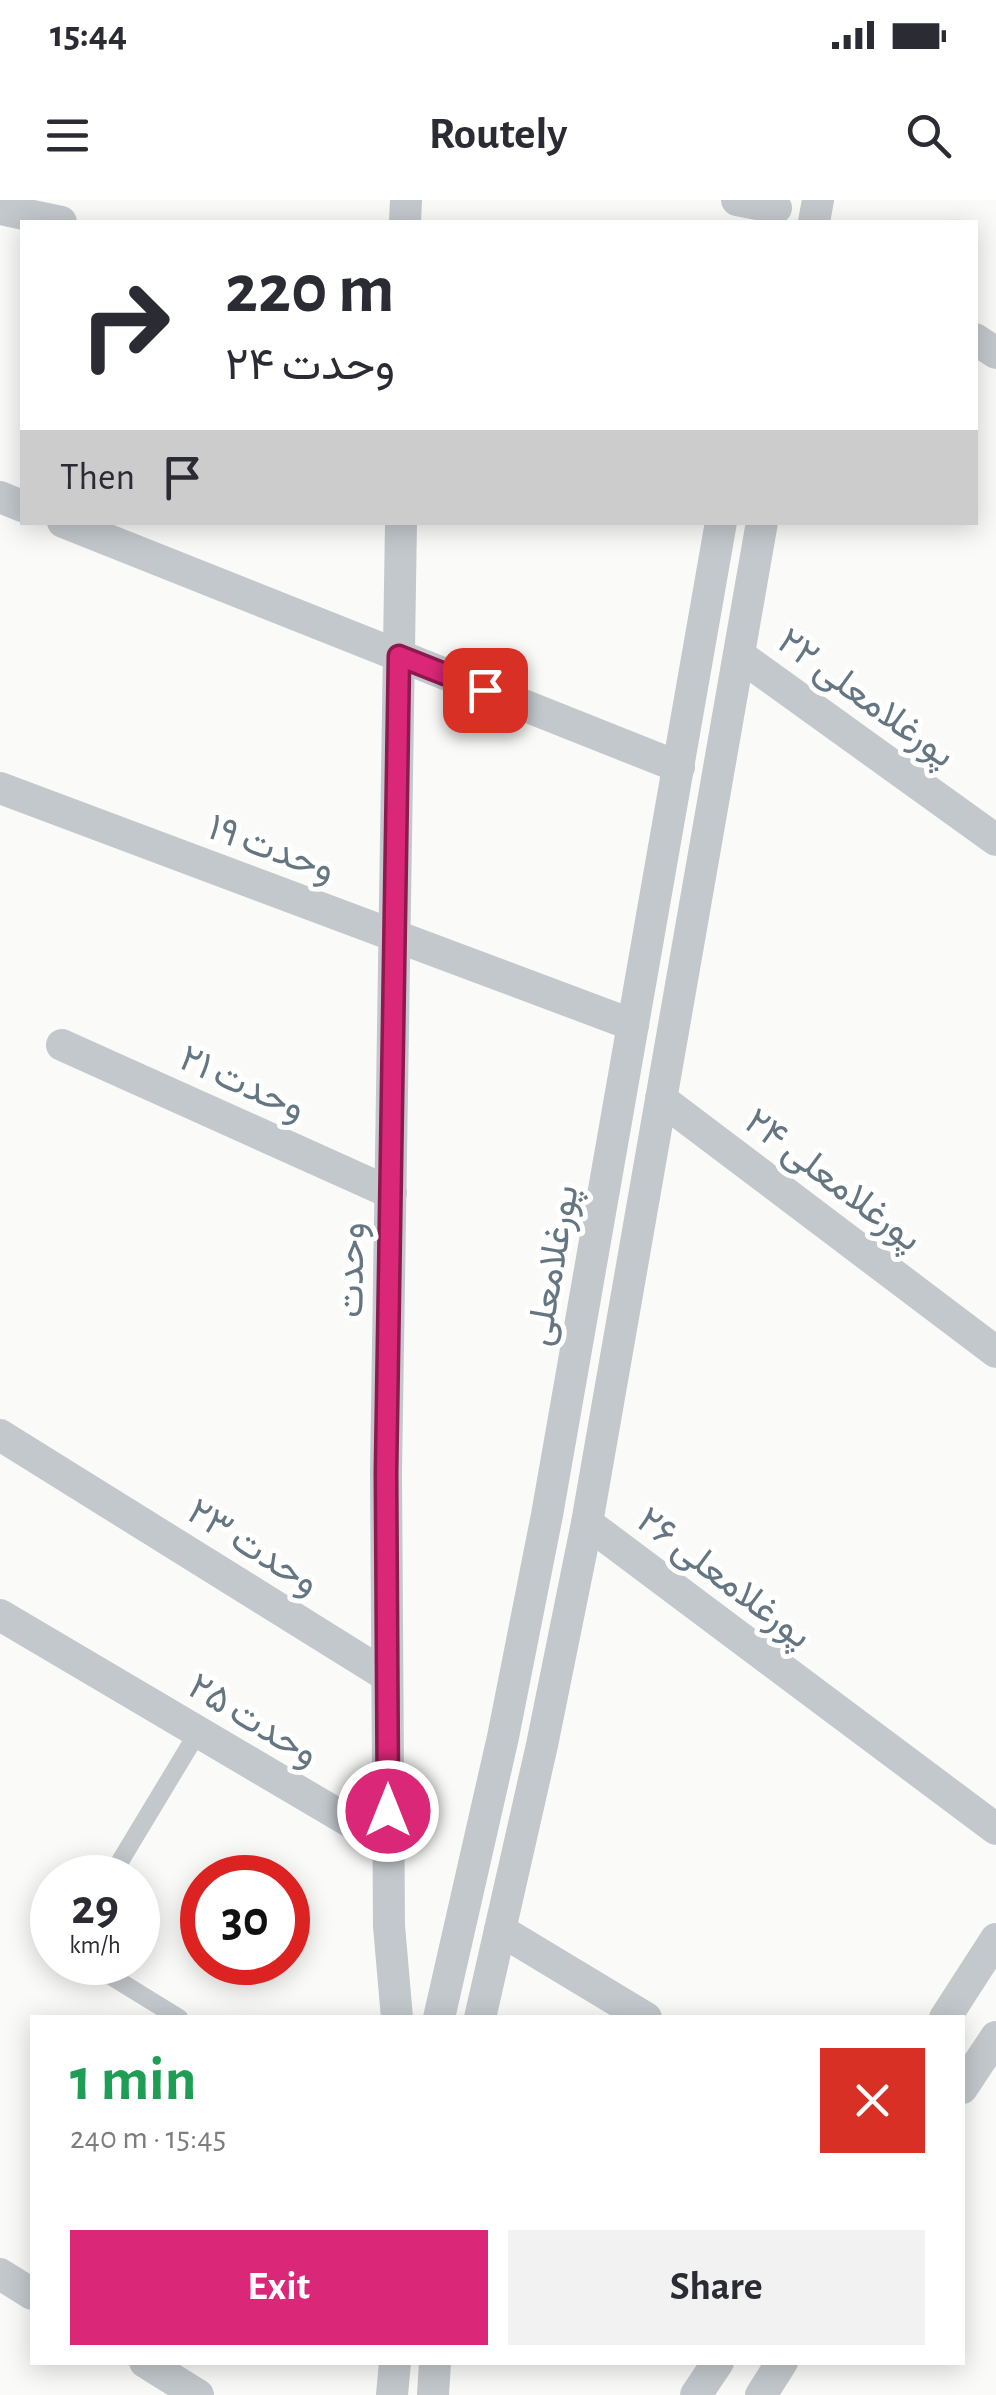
<!DOCTYPE html>
<html lang="en">
<head>
<meta charset="utf-8">
<style>
  body { margin:0; font-family:"Alegreya Sans",Vazirmatn,sans-serif; background:#f2f2f3; color:#2b2b33; height:100vh; display:flex; flex-direction:column; font-size:38px; white-space:nowrap }
  * { box-sizing:border-box; margin:0 }
  p { font-size:32px; color:#7c7c81 }
  .icon { flex:none; width:55px; height:55px; fill:none; stroke:currentColor; stroke-width:2; stroke-linecap:round; stroke-linejoin:round }
  .map { position:relative; flex:1; overflow:hidden }
  .panel { position:absolute; left:30px; top:1815px; width:935px; height:350px; display:flex; flex-direction:column; background:#fff; border-radius:0px; box-shadow:0 5px 25px #0003 }
  .panel>* { flex:none }
  .hud { position:absolute; left:20px; top:20px; width:958px; height:305px; border-radius:0px; box-shadow:0 5px 25px #0003; background:#fff; color:#2b2b33; overflow:hidden }
  .speed { position:absolute; left:30px; top:1655px; display:flex; gap:20px; font-size:50px; font-weight:700; text-align:center }
  .speed>* { display:grid; place-content:center; width:130px; height:130px; border-radius:50%; background:#fff; box-shadow:0 5px 25px #0003; line-height:1 }
  .speed small { font-size:25px; font-weight:400 }
  .speed .limit { border:15px solid #d22; background:#fff; color:#111 }
  .pin { position:absolute; display:grid; place-items:center; width:85px; height:85px; color:#fff; margin:-42px; border-radius:20px; box-shadow:0 5px 15px #0006 }
  .me { position:absolute; width:110px; margin:-55px; rotate:0deg; stroke-linejoin:round; filter:drop-shadow(0 0 8px #0008) }
  .turn { display:flex; align-items:center; gap:35px; height:210px; padding:0 40px; font-size:45px }
  .turn .icon { width:130px; height:130px; stroke-width:2.5 }
  .turn b { display:block; font-size:70px; line-height:85px }
  .then { display:flex; align-items:center; height:95px; padding:0 40px; background:#0003; gap:20px; font-size:38px }
  .round { display:grid; place-items:center; flex:none; width:105px; height:105px; border-radius:0px; background:#f2f2f3 }
  .head { display:flex; align-items:center; justify-content:space-between; height:170px; padding:0 40px }
  h1 { font-size:60px; font-weight:700; line-height:75px; color:#1e9e55 }
  .button { display:flex; gap:20px; margin-top:auto; padding:20px 40px }
  .button a { flex:1; height:115px; border-radius:0px; background:#db2777; color:#fff; font-size:40px; font-weight:700; line-height:115px; text-align:center }
  .button a+a { background:#f2f2f3; color:#2b2b33 }
  .status { display:flex; justify-content:space-between; align-items:center; height:70px; padding:0 50px; background:#fff; direction:ltr }
  .status svg { height:28px; fill:currentColor }
  header { display:flex; justify-content:space-between; align-items:center; height:130px; padding:0 40px; background:#fff; font-size:45px; font-weight:700 }
  .map>svg:first-child { display:block }
  .lines { fill:none; stroke-linecap:round; stroke-linejoin:round }
  .service { stroke:#c3c8cc; stroke-width:18 }
  .minor { stroke:#c3c8cc; stroke-width:32 }
  .route-casing { stroke:#8e194d; stroke-width:25 }
  .route { stroke:#db2777; stroke-width:18 }
  .labels { text-anchor:middle; stroke-width:10; stroke-linejoin:round; paint-order:stroke }
  .street-label { font-size:38px; fill:#657683; stroke:#fff }
</style>
</head>
<body>
<div class="status"><b>15:44</b><svg viewBox="0 0 49 12"><path d="M0 12V9h3v3zM5 12V6h3v6zM10 12V3h3v9zM15 12V0h3v12zM26 1h20v11H26zM47 4h2v5h-2z"/></svg></div>
<header><svg class="icon" aria-label="menu" viewBox="0 0 24 24"><path d="M4 6h16M4 12h16M4 18h16"/></svg>Routely<svg class="icon" aria-label="search" viewBox="0 0 24 24"><circle cx="10" cy="10" r="6"/><path d="M15 15l6 6"/></svg></header>
<div class="map">
<svg width="996" height="2195" viewBox="0 0 996 2195">
  <rect width="100%" height="100%" fill="#fafaf8"/>
  <g class="lines">
    <g class="service">
      <path d="M110,1678L198,1532"/>
      <path d="M88,1762L179,1818"/>
    </g>
    <g class="minor">
      <path d="M737,0L776,8"/>
      <path d="M0,9L61,22"/>
      <path d="M405,22L406,0"/>
      <path d="M814,22L818,0"/>
      <path d="M975,139L996,153"/>
      <path d="M0,297L22,306"/>
      <path d="M63,322L679,567"/>
      <path d="M739,455L996,640"/>
      <path d="M0,588L633,825"/>
      <path d="M62,845L391,993"/>
      <path d="M661,899L996,1152"/>
      <path d="M0,1235L387,1476"/>
      <path d="M587,1323L996,1629"/>
      <path d="M0,1415L388,1644"/>
      <path d="M500,1730L646,1818"/>
      <path d="M397,1818L389,1726L386,1272L401,322"/>
      <path d="M439,1818L503,1537L547,1315L721,322"/>
      <path d="M480,1818L542,1545L587,1323L762,322"/>
      <path d="M945,1818L996,1739"/>
      <path d="M962,1888L996,1837"/>
      <path d="M0,2074L32,2094"/>
      <path d="M145,2162L198,2195"/>
      <path d="M392,2195L395,2162"/>
      <path d="M433,2195L435,2162"/>
      <path d="M696,2195L718,2162"/>
      <path d="M761,2195L782,2162"/>
    </g>
  </g>
  <g class="lines">
    <defs>
      <path id="route" d="M388,1611L386,1272L399,456L485,490"/>
    </defs>
    <use href="#route" class="route-casing"/>
    <use href="#route" class="route"/>
  </g>
  <g class="labels">
    <g class="street-label">
      <text transform="translate(867 497) rotate(36)" y="13">پورغلامعلی ۲۲</text>
      <text transform="translate(272 647) rotate(20)" y="13">وحدت ۱۹</text>
      <text transform="translate(243 882) rotate(24)" y="13">وحدت ۲۱</text>
      <text transform="translate(834 979) rotate(37)" y="13">پورغلامعلی ۲۴</text>
      <text transform="translate(551 1065) rotate(-80)" y="13">پورغلامعلی</text>
      <text transform="translate(350 1070) rotate(-89)" y="13">وحدت</text>
      <text transform="translate(254 1346) rotate(32)" y="13">وحدت ۲۳</text>
      <text transform="translate(725 1377) rotate(37)" y="13">پورغلامعلی ۲۶</text>
      <text transform="translate(254 1519) rotate(31)" y="13">وحدت ۲۵</text>
    </g>
  </g>
</svg>
<div class="speed"><div>29<small>km/h</small></div><div class="limit">30</div></div>
<div class="pin" style="left:485px;top:490px;background:#d93025"><svg class="icon" aria-label="arrive" viewBox="0 0 24 24"><path d="M6 21V4h12l-3 4 3 4H6"/></svg></div>
<svg class="me" style="left:388px;top:1611px" viewBox="-20 -20 40 40"><circle r="17" fill="#db2777" stroke="#fff" stroke-width="3"/><path d="M0-11L8 9 0 5-8 9z" fill="#fff"/></svg>
<div class="hud">
<div class="turn"><svg class="icon" aria-label="right" viewBox="0 0 24 24"><path d="M7 20v-9h11M14 6l5 5-5 5"/></svg><div><b>220 m</b>وحدت ۲۴</div></div>
<div class="then">Then<svg class="icon" aria-label="arrive" viewBox="0 0 24 24"><path d="M6 21V4h12l-3 4 3 4H6"/></svg></div>
</div>
<section class="panel">
<div class="head"><div><h1>1 min</h1><p>240 m · 15:45</p></div><a class="round" style="background:#d93025;color:#fff"><svg class="icon" aria-label="close" viewBox="0 0 24 24"><path d="M6 6l12 12M18 6L6 18"/></svg></a></div>
<div class="button"><a>Exit</a><a>Share</a></div>
</section>
</div>
</body>
</html>
